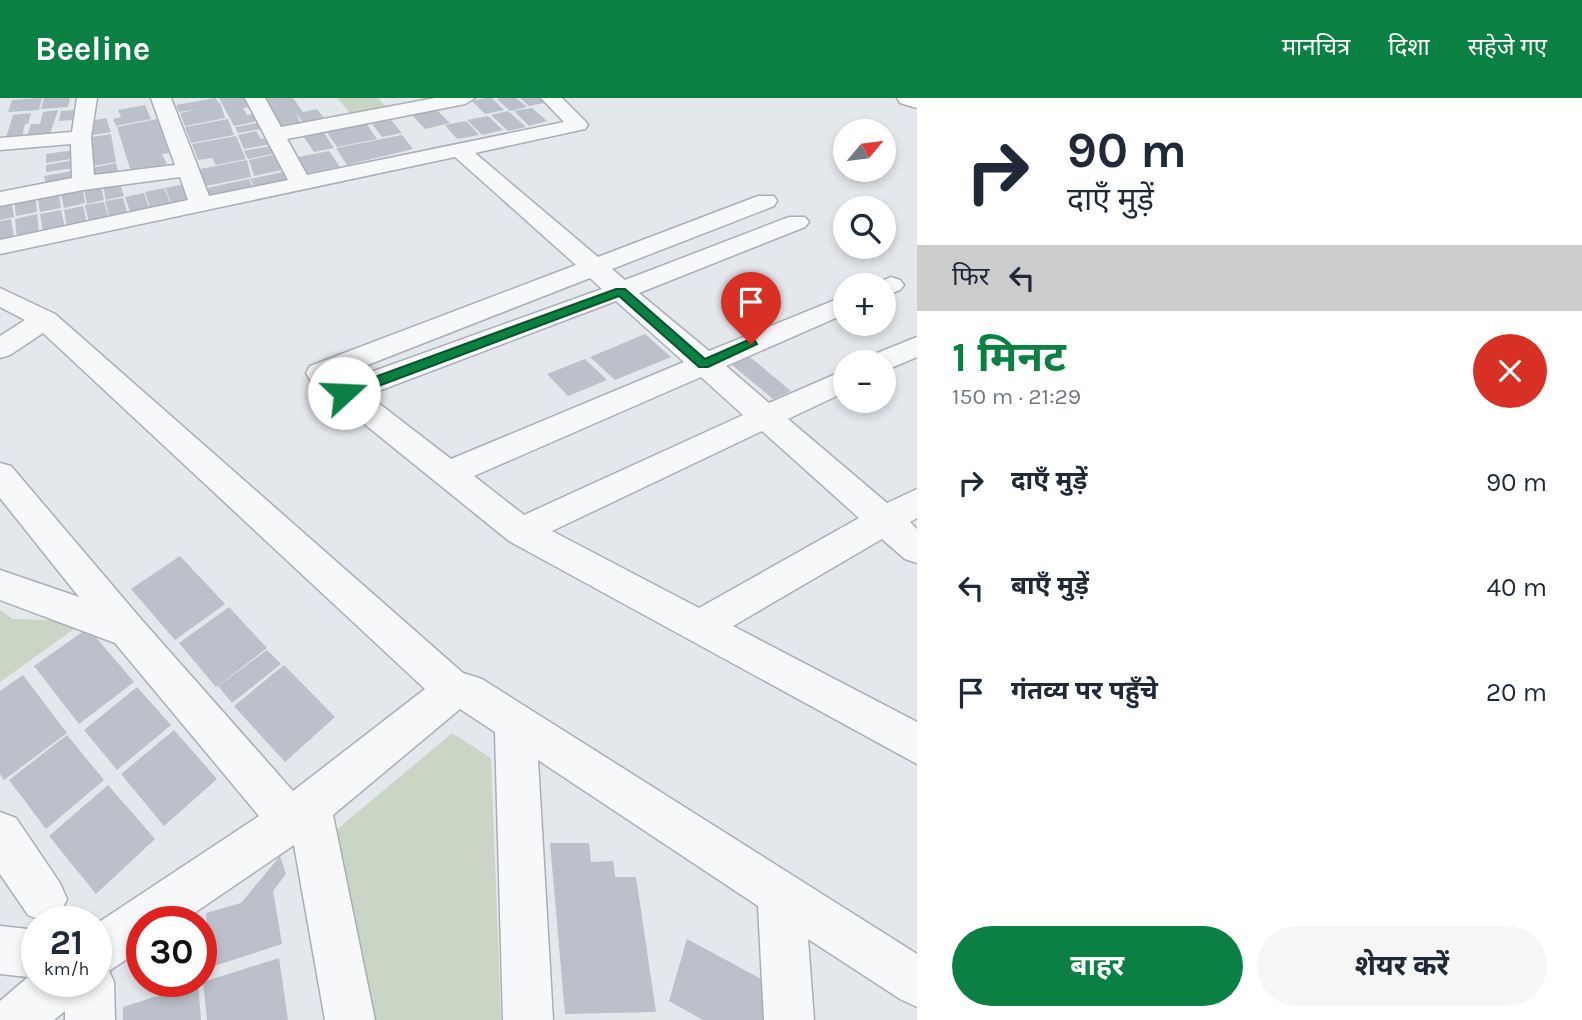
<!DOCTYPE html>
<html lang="hi">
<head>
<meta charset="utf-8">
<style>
  body { margin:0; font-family:Karla,"Noto Sans Devanagari",sans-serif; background:#f6f6f7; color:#1f2937; height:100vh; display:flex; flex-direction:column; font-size:26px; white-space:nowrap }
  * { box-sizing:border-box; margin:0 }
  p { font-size:23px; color:#747a83 }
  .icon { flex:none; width:38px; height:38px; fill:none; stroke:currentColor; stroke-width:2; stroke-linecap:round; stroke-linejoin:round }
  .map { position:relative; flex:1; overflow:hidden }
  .drawer { display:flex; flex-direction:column; background:#fff; width:665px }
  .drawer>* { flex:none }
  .hud { background:#fff; color:#1f2937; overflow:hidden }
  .needle { width:46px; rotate:61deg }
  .buttons { position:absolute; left:833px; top:21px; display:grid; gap:14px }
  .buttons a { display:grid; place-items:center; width:63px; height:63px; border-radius:50%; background:#fff; box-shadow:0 4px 10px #0003; font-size:35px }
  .speed { position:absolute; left:21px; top:808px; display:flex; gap:14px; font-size:35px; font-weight:700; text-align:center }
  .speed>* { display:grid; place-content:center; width:91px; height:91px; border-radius:50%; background:#fff; box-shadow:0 4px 10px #0003; line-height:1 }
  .speed small { font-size:18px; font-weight:400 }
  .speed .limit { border:10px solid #d22; background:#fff; color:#111 }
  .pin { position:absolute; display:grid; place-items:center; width:60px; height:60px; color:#fff; margin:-72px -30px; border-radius:50% 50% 50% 0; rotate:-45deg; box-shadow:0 0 7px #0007 }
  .pin .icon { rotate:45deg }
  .me { position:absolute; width:77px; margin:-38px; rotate:70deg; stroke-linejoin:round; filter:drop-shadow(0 0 5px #0008) }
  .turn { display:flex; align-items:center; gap:24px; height:147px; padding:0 35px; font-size:32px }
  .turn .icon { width:91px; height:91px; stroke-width:2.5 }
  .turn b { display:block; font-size:49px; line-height:60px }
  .then { display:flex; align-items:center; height:66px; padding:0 35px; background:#0003; gap:14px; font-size:26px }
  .round { display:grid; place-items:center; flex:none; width:74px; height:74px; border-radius:37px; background:#f6f6f7 }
  .headline { display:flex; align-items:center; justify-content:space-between; height:119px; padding:0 35px }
  h1 { font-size:42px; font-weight:700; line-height:52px; color:#0b8043 }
  .button { display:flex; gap:14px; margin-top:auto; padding:14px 35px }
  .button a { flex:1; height:80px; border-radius:42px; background:#0b8043; color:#fff; font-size:28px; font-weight:700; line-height:80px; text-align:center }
  .button a+a { background:#f6f6f7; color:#1f2937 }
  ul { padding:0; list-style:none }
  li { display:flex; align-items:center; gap:21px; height:105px; padding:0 35px }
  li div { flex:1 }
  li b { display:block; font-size:26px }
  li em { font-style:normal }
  header { display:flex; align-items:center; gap:42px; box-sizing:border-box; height:98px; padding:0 35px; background:#0b8043; color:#fff }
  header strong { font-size:33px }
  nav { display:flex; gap:38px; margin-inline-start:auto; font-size:24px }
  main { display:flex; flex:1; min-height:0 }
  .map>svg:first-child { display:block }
  .green { fill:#c9d6c5 }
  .building { fill:#bbc0ca }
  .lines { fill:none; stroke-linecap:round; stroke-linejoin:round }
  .street-casing { stroke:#a9aeb7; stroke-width:3 }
  .secondary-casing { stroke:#a9aeb7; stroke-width:3 }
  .street { fill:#f7f8fa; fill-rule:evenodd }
  .secondary { fill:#fff; fill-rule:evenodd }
  .route { fill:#0b8043; stroke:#07532c; stroke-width:2 }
</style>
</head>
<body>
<header>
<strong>Beeline</strong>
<nav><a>मानचित्र</a><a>दिशा</a><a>सहेजे गए</a></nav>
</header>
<main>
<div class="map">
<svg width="917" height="922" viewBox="0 0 917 922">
  <rect width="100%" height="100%" fill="#e4e7ec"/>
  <g class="green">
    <path d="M337,0H378L387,10L351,16Z"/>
    <path d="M0,512L13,521L85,523L0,584Z"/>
    <path d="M452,635L491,660L501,922H355L315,750Z"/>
  </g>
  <g class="building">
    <path d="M39,0H42L39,12L8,14L12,2Z"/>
    <path d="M44,0H70L68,9L41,11Z"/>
    <path d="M215,0L221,7L225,20L185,28L180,15L198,11L179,14L176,7Z"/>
    <path d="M219,0H248L254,8L243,10L247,17L254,16L258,23L234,28Z"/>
    <path d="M264,0H293L303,14L317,11L325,21L304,26L296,15L301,26L279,31Z"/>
    <path d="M486,0H492L504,12L485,16L472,3Z"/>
    <path d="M501,0H516L527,9L510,13L497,1Z"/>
    <path d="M520,0H546L550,4L529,8Z"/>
    <path d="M145,7L151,21L116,28L113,21L121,19L118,12Z"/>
    <path d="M532,10L547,23L529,28L514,13Z"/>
    <path d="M58,12L50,36L27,38L31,26H40L43,14Z"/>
    <path d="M74,12L72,22L59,23L61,13Z"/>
    <path d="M437,12L450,25L425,31L412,17Z"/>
    <path d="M508,13L526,29L508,33L491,17Z"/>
    <path d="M31,15L28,26H25L22,39L6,40L13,17Z"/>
    <path d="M488,18L503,32L482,37L467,22Z"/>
    <path d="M106,20L111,34L88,38L85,24Z"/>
    <path d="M157,21L169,55L162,56L167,66L131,74L117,29Z"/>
    <path d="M228,21L234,37L191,45L185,29Z"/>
    <path d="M391,22L402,35L382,39L372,26Z"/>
    <path d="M466,23L479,37L457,41L445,27Z"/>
    <path d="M258,25L261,31L238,35L235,29Z"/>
    <path d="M366,25L377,41L337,49L326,33Z"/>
    <path d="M256,33L261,41L267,40L271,46L244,51L238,37Z"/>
    <path d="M323,33L334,50L314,54L303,38Z"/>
    <path d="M111,36L116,64L88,69L86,40Z"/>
    <path d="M402,37L413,51L347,67L336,50Z"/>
    <path d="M236,38L246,61L216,67L212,60L198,62L192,46Z"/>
    <path d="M274,47L278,55L248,61L244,53Z"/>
    <path d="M75,52L76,60L46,65V56Z"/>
    <path d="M329,53L340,69L303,76L293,60Z"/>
    <path d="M277,56L281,63L277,64L281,72L254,78L249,62Z"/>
    <path d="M74,62L75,70L46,74V67Z"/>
    <path d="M247,62L251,79L206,88L200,71Z"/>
    <path d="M116,65L118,73L87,78L86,71Z"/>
    <path d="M77,72L79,81L46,87L44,78Z"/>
    <path d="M287,73L292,83L256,91L250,81Z"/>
    <path d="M118,81L124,98L106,102L102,84Z"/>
    <path d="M249,81L254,91L206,100L202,91Z"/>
    <path d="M100,84L104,102L87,106L83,87Z"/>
    <path d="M185,86L192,103L172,107L165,90Z"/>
    <path d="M82,87L85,105L64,110L60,91Z"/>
    <path d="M164,90L171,107L151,112L145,94Z"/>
    <path d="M58,91L61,110L40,114L37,95Z"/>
    <path d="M35,95L37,114L16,118L14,99Z"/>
    <path d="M144,95L150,112L131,116L125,99Z"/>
    <path d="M11,100L14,119L0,122V102Z"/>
    <path d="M123,100L128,117L110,121L105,103Z"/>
    <path d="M104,104L109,121L89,125L85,107Z"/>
    <path d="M83,108L87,125L67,129L64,112Z"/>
    <path d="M61,112L65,130L43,134L40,116Z"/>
    <path d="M37,116L39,135L17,140L15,121Z"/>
    <path d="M11,121L14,141L0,144V123Z"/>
    <path d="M645,236L671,259L615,282L590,259Z"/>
    <path d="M750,259L791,293L773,301L732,267Z"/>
    <path d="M585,261L607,282L568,298L547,276Z"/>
    <path d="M180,458L225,506L175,542L131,491Z"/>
    <path d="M229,509L267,550L216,589L179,545Z"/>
    <path d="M88,530L134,584L79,626L34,568Z"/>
    <path d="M267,552L281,566L232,605L218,588Z"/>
    <path d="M284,567L335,619L285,664L234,608Z"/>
    <path d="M23,577L67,635L4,682L0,676V593Z"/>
    <path d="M137,589L171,627L117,672L84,632Z"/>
    <path d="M174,632L217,681L164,728L121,676Z"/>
    <path d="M67,637L104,682L46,731L9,682Z"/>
    <path d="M108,687L155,741L96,796L49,738Z"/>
    <path d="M550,745H589L591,764L613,763L615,779H636L656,914L565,916Z"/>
    <path d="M280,758L286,776L273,793L282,846L211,869L206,815L241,805Z"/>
    <path d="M687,841L776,889L769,922H703L669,903Z"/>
    <path d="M279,860L288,922H207L203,884Z"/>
    <path d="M198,885L201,922H123V909Z"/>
  </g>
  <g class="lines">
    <defs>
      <g id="street">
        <path d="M77,0H97L91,39L94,77L175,67L151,0H171L209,98L288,82L245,0H265L281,29L435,0H475L465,6L287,41L307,77L564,24L541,0H562L585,23L588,27L585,31L475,55L598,159L758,98H774L777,103L774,108L612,171L625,182L789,119H805L809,124L805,129L639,195L709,253L845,198V216L726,268L769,305L845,272V294L788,321L887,405L917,391V420L910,424L917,431V465L905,461L882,441L733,528L917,624V666L509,443L310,282L306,275L310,268L576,167L455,59L0,156V142L188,102L180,79L83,92L0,108V94L72,80L71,46L0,52V40L72,34ZM590,180L602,191L349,282L342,277ZM616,203L684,264L451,361L368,297ZM701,279L743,317L524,417L474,378ZM762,333L859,420L699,510L552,433Z"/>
        <path d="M891,179L900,182L904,187L900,192L884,198V187H873Z"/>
        <path d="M0,190L55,216L463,575L482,581L917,856V909L900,901L808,841L814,922H764L758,808L538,662L553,922H503L495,634L460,611L333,717L375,922H325L294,747L181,824H142V851L109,873L114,884L115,922H65V913L54,922H0V903L28,879L0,876V828L37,832V884H96V826L259,718L115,545L0,502V472L79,499L0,400V365L11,368L141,521L293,693L425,591L43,235L10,257L0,260V238L25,222L0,209Z"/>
        <path d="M917,239V259L884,273V264H868L872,257Z"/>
        <path d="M0,714L16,720L60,785L67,801L60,817L44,824L28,817L0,776Z"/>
      </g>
      <path id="secondary" d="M897,0H917V10L900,5Z"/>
    </defs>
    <use href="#street" class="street-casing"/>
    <use href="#secondary" class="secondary-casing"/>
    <use href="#street" class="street"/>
    <use href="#secondary" class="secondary"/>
  </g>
  <path class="route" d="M616,191H625L705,261L746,243H755L757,246L708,269H699L619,198L349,299L344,300L337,295L339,292Z"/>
</svg>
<div class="buttons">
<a><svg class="needle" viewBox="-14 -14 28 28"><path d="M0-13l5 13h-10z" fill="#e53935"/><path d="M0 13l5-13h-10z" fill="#747a83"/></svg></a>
<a><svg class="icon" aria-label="search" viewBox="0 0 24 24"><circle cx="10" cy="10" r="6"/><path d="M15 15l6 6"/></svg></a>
<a>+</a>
<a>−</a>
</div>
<div class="speed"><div>21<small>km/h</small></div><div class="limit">30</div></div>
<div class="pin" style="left:751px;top:246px;background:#d93025"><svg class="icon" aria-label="arrive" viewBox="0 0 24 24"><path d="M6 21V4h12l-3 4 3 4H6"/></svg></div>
<svg class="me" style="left:344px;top:295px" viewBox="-20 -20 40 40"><circle r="19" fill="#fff"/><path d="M0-13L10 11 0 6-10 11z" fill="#0b8043"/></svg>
</div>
<section class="drawer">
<div class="hud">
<div class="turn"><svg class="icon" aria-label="right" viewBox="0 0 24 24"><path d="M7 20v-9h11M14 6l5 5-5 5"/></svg><div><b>90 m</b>दाएँ मुड़ें</div></div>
<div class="then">फिर<svg class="icon" aria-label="left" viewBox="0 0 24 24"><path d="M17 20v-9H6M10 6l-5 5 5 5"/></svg></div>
</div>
<div class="headline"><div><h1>1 मिनट</h1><p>150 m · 21:29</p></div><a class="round" style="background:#d93025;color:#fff"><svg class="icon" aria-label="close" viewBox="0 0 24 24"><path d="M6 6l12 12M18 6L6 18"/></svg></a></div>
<ul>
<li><svg class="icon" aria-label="right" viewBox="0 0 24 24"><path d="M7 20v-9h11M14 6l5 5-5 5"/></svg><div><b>दाएँ मुड़ें</b></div><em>90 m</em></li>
<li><svg class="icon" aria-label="left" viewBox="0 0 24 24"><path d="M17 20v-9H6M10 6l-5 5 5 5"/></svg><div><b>बाएँ मुड़ें</b></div><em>40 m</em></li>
<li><svg class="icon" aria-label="arrive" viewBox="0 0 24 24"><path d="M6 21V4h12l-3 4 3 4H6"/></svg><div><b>गंतव्य पर पहुँचे</b></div><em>20 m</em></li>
</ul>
<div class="button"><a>बाहर</a><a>शेयर करें</a></div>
</section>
</main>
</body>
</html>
